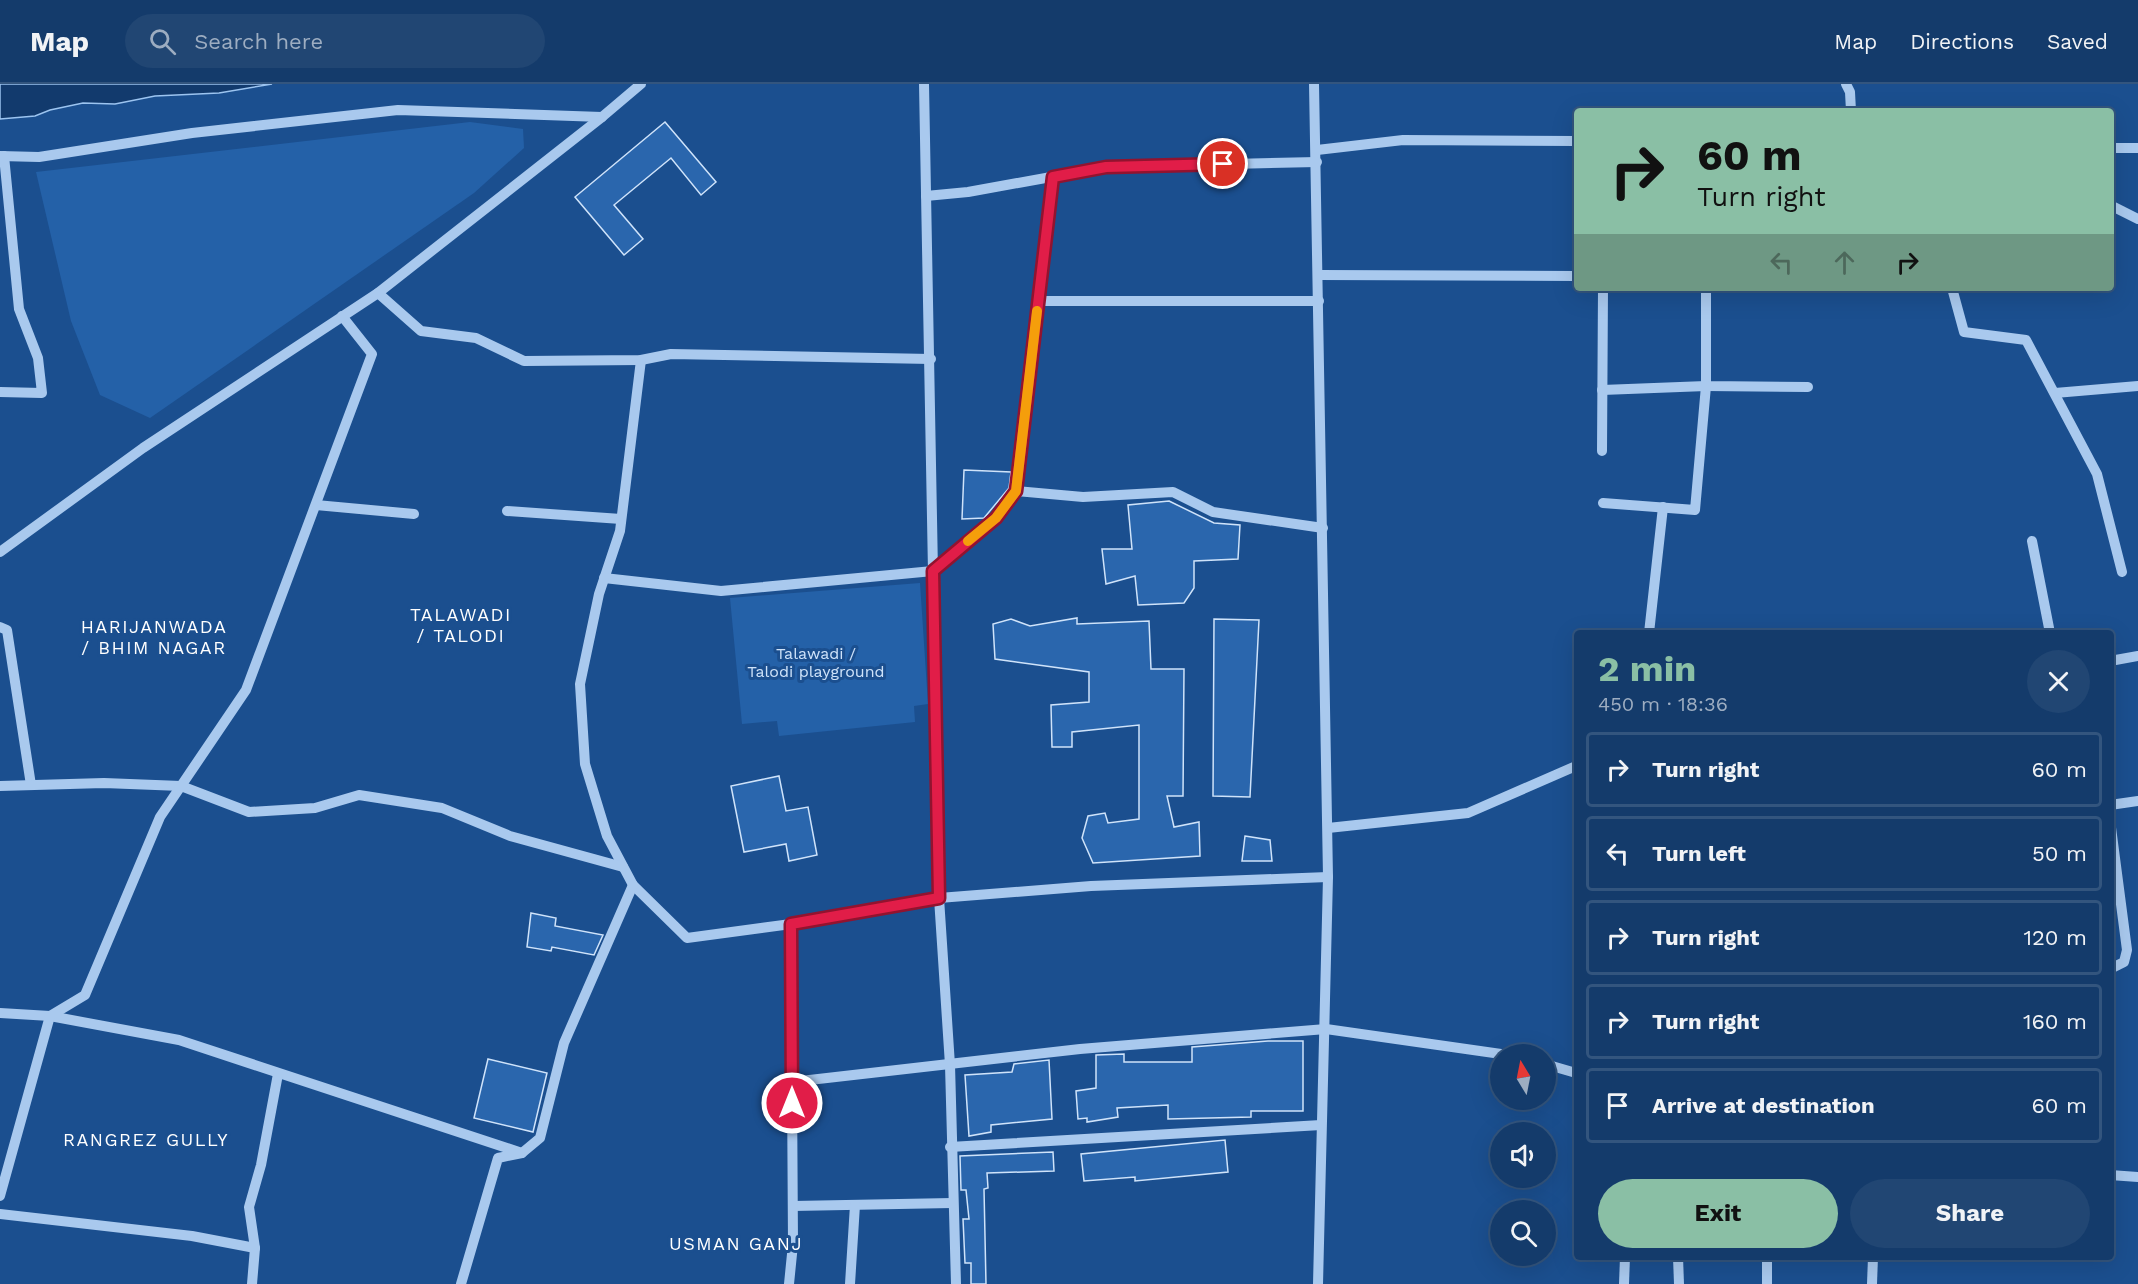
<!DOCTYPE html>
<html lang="en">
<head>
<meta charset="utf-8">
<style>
  body { margin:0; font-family:"Work Sans",sans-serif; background:#214673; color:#f1f3f6; height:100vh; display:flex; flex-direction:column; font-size:22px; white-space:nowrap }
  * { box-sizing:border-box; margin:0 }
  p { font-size:20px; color:#9dadc1 }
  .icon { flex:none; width:33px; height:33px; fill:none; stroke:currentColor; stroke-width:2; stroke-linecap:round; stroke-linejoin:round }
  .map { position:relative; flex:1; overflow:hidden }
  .sheet { position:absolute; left:1574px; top:546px; width:540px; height:630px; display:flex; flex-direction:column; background:#143b6b; border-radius:6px; box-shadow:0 6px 24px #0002,0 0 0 2px #33557e }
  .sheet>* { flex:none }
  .top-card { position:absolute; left:1574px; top:24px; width:540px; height:183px; border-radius:6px; box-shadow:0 6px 24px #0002,0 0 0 2px #33557e; background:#8abfa5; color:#111; overflow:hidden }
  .needle { width:39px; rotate:350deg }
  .fabs { position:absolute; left:1490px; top:960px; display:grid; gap:12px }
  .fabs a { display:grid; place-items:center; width:66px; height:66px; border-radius:50%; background:#143b6b; box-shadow:0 6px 24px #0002,0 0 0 2px #33557e; font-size:30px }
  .pin { position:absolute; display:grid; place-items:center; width:51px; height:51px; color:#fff; margin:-26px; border:3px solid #fff; border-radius:50%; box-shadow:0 2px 6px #0007 }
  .me { position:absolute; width:66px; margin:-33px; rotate:0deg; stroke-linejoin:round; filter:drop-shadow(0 0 4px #0008) }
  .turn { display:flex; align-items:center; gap:21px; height:126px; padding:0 24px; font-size:27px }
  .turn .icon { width:78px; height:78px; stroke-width:2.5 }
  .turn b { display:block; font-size:42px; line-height:51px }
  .lanes { display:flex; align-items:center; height:57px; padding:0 24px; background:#0003; justify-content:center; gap:30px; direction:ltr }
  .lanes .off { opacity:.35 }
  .round { display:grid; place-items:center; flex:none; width:63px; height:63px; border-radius:32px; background:#214673 }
  .overview { display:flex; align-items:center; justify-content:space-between; height:102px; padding:0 24px }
  h1 { font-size:36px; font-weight:700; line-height:45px; color:#8abfa5 }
  .cta { display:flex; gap:12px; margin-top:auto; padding:12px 24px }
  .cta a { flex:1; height:69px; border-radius:36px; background:#8abfa5; color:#111; font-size:24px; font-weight:700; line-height:69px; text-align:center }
  .cta a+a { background:#214673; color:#f1f3f6 }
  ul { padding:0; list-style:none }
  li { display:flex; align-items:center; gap:18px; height:75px; margin:0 12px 9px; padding:0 12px; border:3px solid #33557e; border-radius:6px }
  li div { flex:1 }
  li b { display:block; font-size:22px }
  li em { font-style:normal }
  header { display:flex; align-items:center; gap:36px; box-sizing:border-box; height:84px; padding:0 30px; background:#143b6b; border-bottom:2px solid #33557e }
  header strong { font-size:28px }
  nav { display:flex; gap:33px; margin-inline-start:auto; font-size:21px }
  .search { width:420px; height:54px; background:#214673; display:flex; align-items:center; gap:15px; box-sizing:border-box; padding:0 21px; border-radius:33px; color:#9dadc1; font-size:22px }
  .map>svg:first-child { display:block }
  .green { fill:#2461a8 }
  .water { fill:#123a6d; stroke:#9cc4f0; stroke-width:1.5 }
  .building { fill:#2a66ad; stroke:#cfe3fa; stroke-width:1.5 }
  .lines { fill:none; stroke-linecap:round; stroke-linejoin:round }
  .minor { stroke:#a9c9ee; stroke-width:10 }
  .route-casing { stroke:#92132f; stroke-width:15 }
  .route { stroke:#e11d48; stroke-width:10 }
  .slow { stroke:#f59e0b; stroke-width:10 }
  .labels { text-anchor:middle; stroke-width:6; stroke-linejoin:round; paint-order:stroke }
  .park-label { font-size:16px; fill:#cfe3fa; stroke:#1b4f8f }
  .neighbourhood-label { font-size:18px; letter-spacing:1.5px; fill:#fff; stroke:#1b4f8f }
</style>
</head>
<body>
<header>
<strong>Map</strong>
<div class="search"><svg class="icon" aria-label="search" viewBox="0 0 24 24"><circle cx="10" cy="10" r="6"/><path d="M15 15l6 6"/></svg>Search here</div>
<nav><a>Map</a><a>Directions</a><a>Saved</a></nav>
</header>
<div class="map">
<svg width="2138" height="1200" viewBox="0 0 2138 1200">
  <rect width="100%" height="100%" fill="#1b4f8f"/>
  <g class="green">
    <path d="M470,38L523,45L524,64L474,109L150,334L100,311L71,237L36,88Z"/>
    <path d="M920,499L928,620L914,622L915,638L779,652L777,637L742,640L730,514Z"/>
  </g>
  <path class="water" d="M0,0H272L219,9L155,12L115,20L83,19L50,26L35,32L0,35Z"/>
  <g class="building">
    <path d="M665,38L716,98L701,111L671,74L614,121L643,155L624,171L575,113Z"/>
    <path d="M964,386L1011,388L1009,404L984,434L962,435Z"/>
    <path d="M1169,417L1214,439L1240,441L1238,475L1194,477V504L1184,519L1138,521L1135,492L1106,500L1102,465H1132L1128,421Z"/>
    <path d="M1077,534V540L1149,537L1151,585H1184L1183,712H1167L1174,743L1199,738L1200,772L1093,779L1082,754L1088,732L1105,729L1108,739L1139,735V641L1072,648V663H1052L1051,621L1089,618V588L995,575L993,540L1011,535L1030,542Z"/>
    <path d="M1214,535L1259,536L1250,713L1213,712Z"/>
    <path d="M779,692L786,727L808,723L817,771L789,777L786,760L744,768L731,702Z"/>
    <path d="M1245,752L1270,756L1272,777H1242Z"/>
    <path d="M531,829L556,834L555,842L603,851L594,871L552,863L551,867L527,863Z"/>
    <path d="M1268,957H1303V1027H1251V1033L1168,1035V1021L1117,1024L1118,1033L1087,1038V1034L1078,1035L1076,1007L1096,1004V971L1124,970V978H1192V963Z"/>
    <path d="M488,975L547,989L533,1048L474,1034Z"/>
    <path d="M1049,976L1052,1035L991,1041V1048L969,1052L965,991L1012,988L1014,980Z"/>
    <path d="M1225,1056L1228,1088L1135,1097V1093L1084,1097L1081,1070Z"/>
    <path d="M1053,1068L1054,1087L987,1089L988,1104L984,1105L986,1200H971V1179H965L963,1135H969L966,1106H961L960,1072Z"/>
  </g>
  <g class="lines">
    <g class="minor">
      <path d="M924,0L939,814L950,981L956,1200"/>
      <path d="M1314,0L1328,793L1318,1200"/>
      <path d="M1846,0L1850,8L1851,27"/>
      <path d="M2110,64H2138"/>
      <path d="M1317,66L1403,56L1576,57"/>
      <path d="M0,72L39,73L192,49L398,26L602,33"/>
      <path d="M1053,93L1016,407L1083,413L1173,408L1213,428L1323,444"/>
      <path d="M926,112L968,108L1106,83L1317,78"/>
      <path d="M2110,121L2138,135"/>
      <path d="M1319,191L1576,192"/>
      <path d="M1706,204V302L1808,303"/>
      <path d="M1952,204L1964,248L2026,256L2097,390L2122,488"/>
      <path d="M378,209L421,247L476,254L524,277L641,276L671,270L931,275"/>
      <path d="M1038,217H1319"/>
      <path d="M641,276L620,447L599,510L580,600L585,680L607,752L633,801L687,854L791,840L939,814L1091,802L1328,793"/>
      <path d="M1602,306L1706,302L1695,426L1603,419"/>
      <path d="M0,308L42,309L38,274L19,225L4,72"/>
      <path d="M2055,309L2138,302"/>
      <path d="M1602,367L1603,204"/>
      <path d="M316,421L414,430"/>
      <path d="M507,427L621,435"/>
      <path d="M2032,457L2050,549"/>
      <path d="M0,468L143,364L378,209L602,33L641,0"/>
      <path d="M604,494L721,507L933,487L996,434L1016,407"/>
      <path d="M0,543L7,546L31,701"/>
      <path d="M1649,549L1663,423"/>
      <path d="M2110,577L2138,572"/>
      <path d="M0,702L104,699L181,702L249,728L315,724L359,711L442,724L510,752L623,783"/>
      <path d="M2110,721L2138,717"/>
      <path d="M2110,736L2127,866L2124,878L2110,885"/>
      <path d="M1328,744L1468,729L1576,682"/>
      <path d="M0,929L50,932L179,956L522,1069"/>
      <path d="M1545,980L1576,989"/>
      <path d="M792,998L1080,965L1326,945L1501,970"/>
      <path d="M950,1063L1321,1041"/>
      <path d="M2110,1091L2138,1093"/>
      <path d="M0,1112L50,932L85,911L160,733L246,606L372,270L342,232"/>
      <path d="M793,1122L952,1119"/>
      <path d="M0,1130L192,1152L255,1164"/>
      <path d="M1678,1173L1679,1200"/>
      <path d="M252,1200L255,1164L249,1123L261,1081L278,990"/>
      <path d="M461,1200L498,1074L522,1069L540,1054L564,959L633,801"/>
      <path d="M789,1200L793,1160L791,840"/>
      <path d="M850,1200L855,1121"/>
      <path d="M1624,1200L1625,1173"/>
      <path d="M1767,1200V1173"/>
      <path d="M1872,1200L1873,1173"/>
    </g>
  </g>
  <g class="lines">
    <defs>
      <path id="route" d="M792,1019L791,840L939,814L933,487L996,434L1016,407L1053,93L1106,83L1223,80"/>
    </defs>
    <use href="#route" class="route-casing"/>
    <use href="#route" class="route"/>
    <path class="slow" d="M968,457L996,434L1016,407L1037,227"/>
  </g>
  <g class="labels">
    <g class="park-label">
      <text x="816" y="575">Talawadi /<tspan x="816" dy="18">Talodi playground</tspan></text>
    </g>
    <g class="neighbourhood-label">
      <text x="461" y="537">TALAWADI<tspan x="461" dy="21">/ TALODI</tspan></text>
      <text x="154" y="549">HARIJANWADA<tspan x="154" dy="21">/ BHIM NAGAR</tspan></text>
      <text x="146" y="1062">RANGREZ GULLY</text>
      <text x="736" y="1166">USMAN GANJ</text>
    </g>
  </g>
</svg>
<div class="fabs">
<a><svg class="needle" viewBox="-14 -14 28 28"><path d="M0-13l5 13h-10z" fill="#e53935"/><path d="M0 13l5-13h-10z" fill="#9dadc1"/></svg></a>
<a><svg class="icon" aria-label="sound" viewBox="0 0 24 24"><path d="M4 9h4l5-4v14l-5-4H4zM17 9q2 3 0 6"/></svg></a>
<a><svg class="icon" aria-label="search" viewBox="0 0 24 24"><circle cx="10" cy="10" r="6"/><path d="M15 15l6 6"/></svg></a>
</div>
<div class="pin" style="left:1223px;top:80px;background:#d93025"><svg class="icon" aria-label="arrive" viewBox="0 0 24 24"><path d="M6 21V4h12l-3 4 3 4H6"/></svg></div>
<svg class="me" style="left:792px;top:1019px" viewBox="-20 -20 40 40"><circle r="17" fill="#e11d48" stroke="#fff" stroke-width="3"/><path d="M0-11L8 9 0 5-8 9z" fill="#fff"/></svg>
<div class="top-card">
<div class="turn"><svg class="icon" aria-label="right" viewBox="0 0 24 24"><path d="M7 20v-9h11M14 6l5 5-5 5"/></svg><div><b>60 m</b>Turn right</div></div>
<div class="lanes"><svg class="icon off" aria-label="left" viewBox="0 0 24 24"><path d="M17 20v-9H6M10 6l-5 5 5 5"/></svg><svg class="icon off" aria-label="ahead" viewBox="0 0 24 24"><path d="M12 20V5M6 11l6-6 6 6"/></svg><svg class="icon" aria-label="right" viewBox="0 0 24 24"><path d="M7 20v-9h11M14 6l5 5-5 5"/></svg></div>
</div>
<section class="sheet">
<div class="overview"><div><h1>2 min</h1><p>450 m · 18:36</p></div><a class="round"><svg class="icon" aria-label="close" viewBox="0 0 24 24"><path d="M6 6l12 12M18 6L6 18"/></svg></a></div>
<ul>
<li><svg class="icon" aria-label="right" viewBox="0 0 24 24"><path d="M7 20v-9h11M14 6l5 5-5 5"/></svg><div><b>Turn right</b></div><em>60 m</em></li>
<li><svg class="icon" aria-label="left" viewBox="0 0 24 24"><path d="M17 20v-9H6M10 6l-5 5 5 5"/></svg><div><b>Turn left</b></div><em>50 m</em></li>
<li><svg class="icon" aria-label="right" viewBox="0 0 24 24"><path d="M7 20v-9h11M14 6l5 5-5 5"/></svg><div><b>Turn right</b></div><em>120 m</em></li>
<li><svg class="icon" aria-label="right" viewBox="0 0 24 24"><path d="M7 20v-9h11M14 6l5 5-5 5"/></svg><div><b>Turn right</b></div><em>160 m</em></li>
<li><svg class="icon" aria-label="arrive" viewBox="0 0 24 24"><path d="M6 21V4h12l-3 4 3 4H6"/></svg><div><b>Arrive at destination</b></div><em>60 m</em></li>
</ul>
<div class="cta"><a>Exit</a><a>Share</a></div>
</section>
</div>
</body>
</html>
